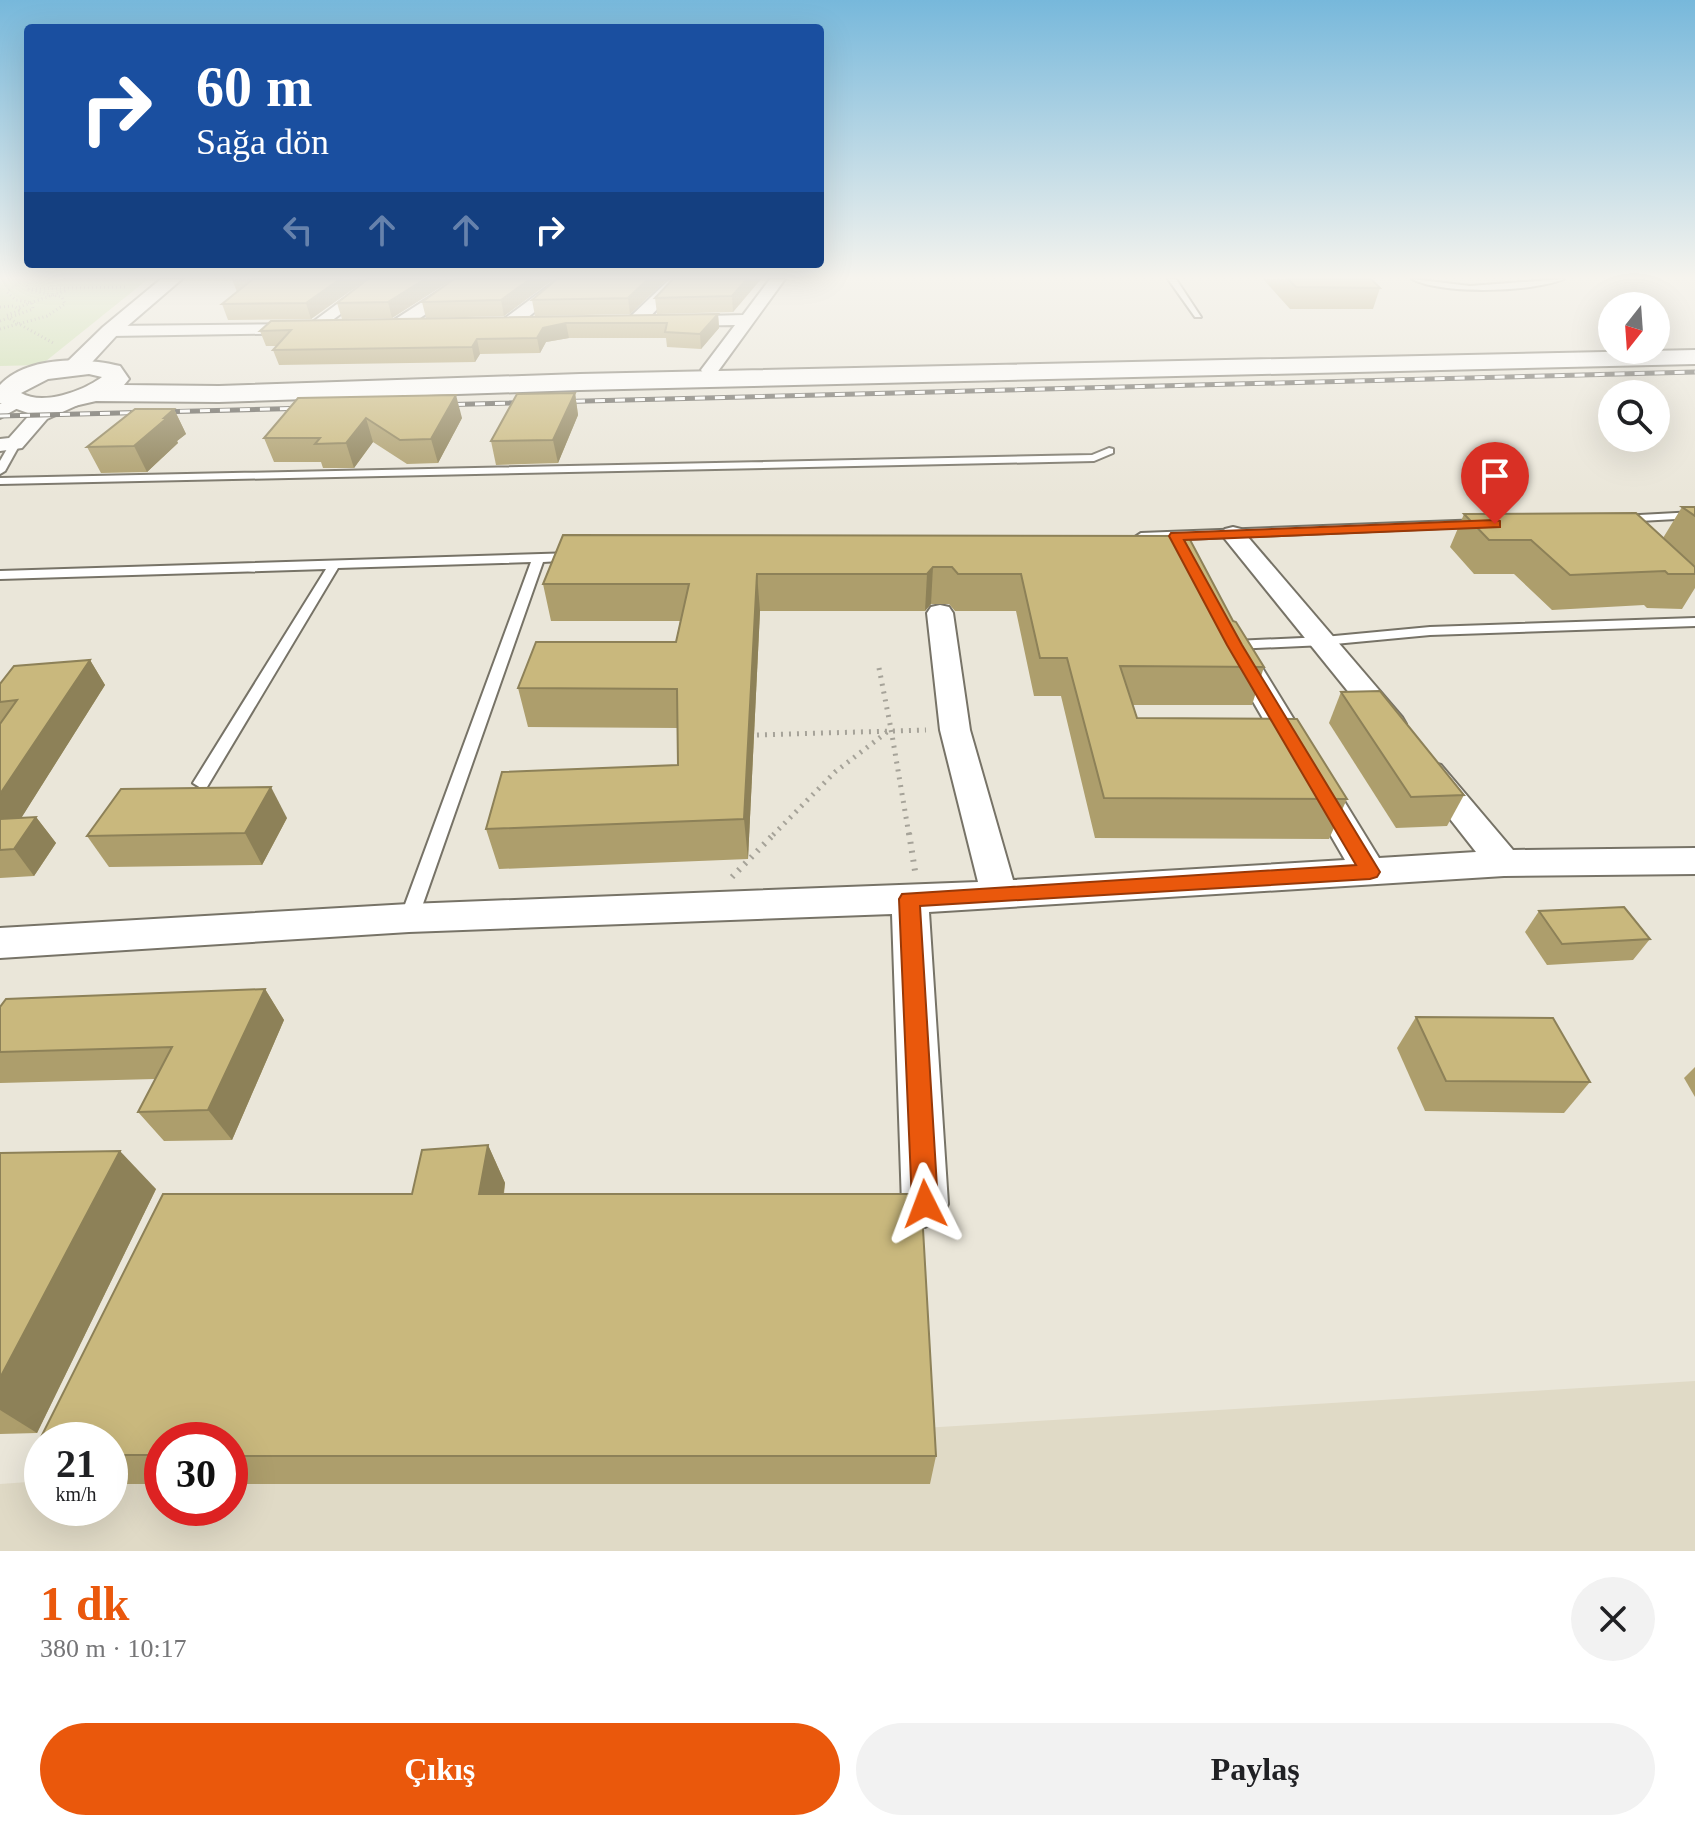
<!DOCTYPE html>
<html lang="tr">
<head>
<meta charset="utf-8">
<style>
  body { margin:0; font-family:Georgia,serif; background:#f2f2f2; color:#202124; height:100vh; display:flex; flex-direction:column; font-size:30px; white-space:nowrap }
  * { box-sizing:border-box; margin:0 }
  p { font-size:26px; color:#757577 }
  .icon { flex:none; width:44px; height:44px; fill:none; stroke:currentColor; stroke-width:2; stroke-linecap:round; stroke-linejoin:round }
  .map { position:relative; height:1551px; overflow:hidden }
  .side { display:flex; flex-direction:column; background:#fff; flex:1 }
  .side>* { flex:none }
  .guide { position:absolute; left:24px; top:24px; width:800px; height:244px; border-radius:8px; box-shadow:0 8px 32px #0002; background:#1a4fa0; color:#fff; overflow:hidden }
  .needle { width:52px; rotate:197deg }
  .fabs { position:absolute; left:1598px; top:292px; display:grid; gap:16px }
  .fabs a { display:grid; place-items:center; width:72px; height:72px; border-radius:50%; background:#fff; box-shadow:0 8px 32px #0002; font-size:40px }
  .speed { position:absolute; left:24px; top:1422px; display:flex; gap:16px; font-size:40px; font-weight:700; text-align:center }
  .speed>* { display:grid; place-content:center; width:104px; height:104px; border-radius:50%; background:#fff; box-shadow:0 8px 32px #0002; line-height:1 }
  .speed small { font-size:20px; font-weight:400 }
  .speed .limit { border:12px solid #d22; background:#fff; color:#111 }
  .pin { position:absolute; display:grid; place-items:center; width:68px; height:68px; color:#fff; margin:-82px -34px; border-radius:50% 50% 50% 0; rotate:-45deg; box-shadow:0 0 8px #0007 }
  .pin .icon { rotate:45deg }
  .me { position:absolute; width:88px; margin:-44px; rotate:357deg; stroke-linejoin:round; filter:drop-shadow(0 0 6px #0008) }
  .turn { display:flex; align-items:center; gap:28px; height:168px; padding:0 40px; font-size:36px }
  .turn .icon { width:104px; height:104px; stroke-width:2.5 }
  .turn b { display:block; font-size:56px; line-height:68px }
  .lanes { display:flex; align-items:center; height:76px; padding:0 40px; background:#0003; justify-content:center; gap:40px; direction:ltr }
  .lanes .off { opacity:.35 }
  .round { display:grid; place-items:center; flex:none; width:84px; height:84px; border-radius:42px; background:#f2f2f2 }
  .headline { display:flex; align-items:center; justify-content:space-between; height:136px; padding:0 40px }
  h1 { font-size:48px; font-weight:700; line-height:60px; color:#ea580c }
  .cta { display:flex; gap:16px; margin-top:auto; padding:16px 40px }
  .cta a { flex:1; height:92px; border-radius:48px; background:#ea580c; color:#fff; font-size:32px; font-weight:700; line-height:92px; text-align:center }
  .cta a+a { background:#f2f2f2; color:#202124 }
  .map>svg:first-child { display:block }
  .built { fill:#e0dac6 }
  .green { fill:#c4dba4 }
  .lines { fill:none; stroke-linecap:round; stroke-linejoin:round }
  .service-casing { stroke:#777367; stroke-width:4 }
  .minor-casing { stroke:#777367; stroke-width:4 }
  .tertiary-casing { stroke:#777367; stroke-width:4 }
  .secondary-casing { stroke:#777367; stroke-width:4 }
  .path-far2 { stroke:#a6a399; stroke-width:3; stroke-dasharray:1 3; stroke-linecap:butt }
  .path-far1 { stroke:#a6a399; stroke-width:5; stroke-dasharray:2 6; stroke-linecap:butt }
  .path { stroke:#a6a399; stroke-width:6; stroke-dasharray:2 7; stroke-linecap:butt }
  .service { fill:#fff; fill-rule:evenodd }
  .minor { fill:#fff; fill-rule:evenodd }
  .tertiary { fill:#fff; fill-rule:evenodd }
  .secondary { fill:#fff; fill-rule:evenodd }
  .rail-casing { stroke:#5d5b54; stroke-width:5 }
  .rail { stroke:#fff; stroke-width:3; stroke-dasharray:10; stroke-linecap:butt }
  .wall { fill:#ad9e6c }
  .shaded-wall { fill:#8d8158 }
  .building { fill:#c9b87d; stroke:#8d8158; stroke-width:2 }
  .route { fill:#ea580c; stroke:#983908; stroke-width:2 }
</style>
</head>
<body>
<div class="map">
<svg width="1695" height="1551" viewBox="0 0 1695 1551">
  <rect width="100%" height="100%" fill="#eae6d9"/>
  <path class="built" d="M1695,1381V1551H0V1484L42,1481V1508H110V1477L162,1474V1508H230V1470Z"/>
  <path class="green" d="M0,279H148L41,365L0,366Z"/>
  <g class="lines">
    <defs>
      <g id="service">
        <path d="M1168,279H1176L1201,317H1195Z"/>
        <path d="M1412,279L1470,286L1564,279C1532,292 1444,295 1412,279Z"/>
        <path d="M11,442L20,444L5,471L0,474V461Z"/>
        <path d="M1109,448L1113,449V453L1094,461L0,484V478L1092,455Z"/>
        <path d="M1695,512V518L1621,522L1615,519L1621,516Z"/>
        <path d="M1482,520L1486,522V526L1141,541L1135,537L1141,533Z"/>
        <path d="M574,553L580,557L578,560L543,562L418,918L416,923L409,925L402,923L400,918L531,562L338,568L207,787L201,788L193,783L326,569L0,579V571Z"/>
        <path d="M1695,618V626L1430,635L1324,645L1234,649L1227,645L1234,641L1324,637L1430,627Z"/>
      </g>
      <g id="minor">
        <path d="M371,279H388L315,333L110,336L102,331L110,326L310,324Z"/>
        <path d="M458,279H476L403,330H391L389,326L391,322Z"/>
        <path d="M558,279H575L516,327H504L502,323L504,319Z"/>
        <path d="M670,279H686L641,326H629L627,322L629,318Z"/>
        <path d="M770,279H785L716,374H704L701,370L735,325L677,326L671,325L669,321L671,317L743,315Z"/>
        <path d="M73,394L83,400L80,404L47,419L22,448L0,451V439L9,438L33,411Z"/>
        <path d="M17,397L24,399L27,403L0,418V404Z"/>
        <path d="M1233,527L1241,529L1402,717L1406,724L1402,731L1391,734L1380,731L1225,539L1221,534L1225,529Z"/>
        <path d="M940,605L949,607L953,613L970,730L1013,880L1345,860L1222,648L1226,642L1236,640L1246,642L1250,648L1379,858L1476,852L1414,773L1419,765L1430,762L1441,765L1513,850L1695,848V874L1504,876L929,912L948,1204L941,1220L925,1227L909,1220L902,1204L892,914L409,932L0,958V928L409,904L978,882L940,730L927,613L931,607Z"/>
      </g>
      <path id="tertiary" d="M161,279H182L117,335L82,373H66L63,368L66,363L103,327Z"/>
      <path id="secondary" d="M1695,350V364L580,390L219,402L96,401L44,413H28L0,403V385C27,356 84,357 120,366L129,379L124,385L219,386L580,374ZM89,374L102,377C83,391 43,406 21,393L48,379Z"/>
    </defs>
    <use href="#service" class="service-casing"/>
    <use href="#minor" class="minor-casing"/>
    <use href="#tertiary" class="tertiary-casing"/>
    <use href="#secondary" class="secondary-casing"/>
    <g class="path-far2">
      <path d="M28,289L126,287"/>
      <path d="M0,307L13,306L21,310L5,316"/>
      <path d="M19,307L67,290"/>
      <path d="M10,319L55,344"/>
      <path d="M0,321L33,309L32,303L16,300L7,292L23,279"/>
      <path d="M0,329L47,316L65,304L62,297L29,290L26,284L32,279"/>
    </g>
    <g class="path-far1">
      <path d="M879,668L891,729"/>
      <path d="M757,735L926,730"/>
      <path d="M773,835L835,772L891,729L909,835"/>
    </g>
    <g class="path">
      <path d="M909,833L915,871"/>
      <path d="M732,877L775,833"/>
    </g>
    <use href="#service" class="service"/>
    <use href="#minor" class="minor"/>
    <use href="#tertiary" class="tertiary"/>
    <use href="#secondary" class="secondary"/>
    <defs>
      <g id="rail">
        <path d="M435,405L1695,372"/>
        <path d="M0,416L311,408"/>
      </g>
    </defs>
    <use href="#rail" class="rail-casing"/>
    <use href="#rail" class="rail"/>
  </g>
  <g class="wall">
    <path d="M232,279H367L311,319L228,320L222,304L237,292Z"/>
    <path d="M368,279H453L392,318L342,319L337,303Z"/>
    <path d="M554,279L504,316L426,318L422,302Z"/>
    <path d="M557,279H667L630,314L535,316L532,300Z"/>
    <path d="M761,279L733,312L657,314L655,298Z"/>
    <path d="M1263,279H1371L1380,288L1373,309H1290Z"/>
    <path d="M718,314L719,328L701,349L667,347L666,338H569L546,342L540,353L480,354L475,362L279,365L273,350L277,346H266L260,331Z"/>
    <path d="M575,393L578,415L558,463L496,465L491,441Z"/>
    <path d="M298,398L462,418L438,463L407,464L373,442L354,468H323L321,462H274L264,438Z"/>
    <path d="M174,409L186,434L177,441L178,443L147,472L101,473L87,447Z"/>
    <path d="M1682,507H1695V588L1682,609L1647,608L1644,605L1552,610L1514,574H1474L1450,547L1464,514L1663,538Z"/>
    <path d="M1188,536L1233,621L1264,667L1252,705H1132L1137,718L1347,799L1329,839L1095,838L1061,696H1034L1016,611H955L949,604H931L925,611H760L748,859L499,869L486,829L678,765L677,728L528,727L518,688L676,642L680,621H551L543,584Z"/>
    <path d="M90,660L105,685L21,818L36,817L56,843L34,876L0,878V684Z"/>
    <path d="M1341,692L1464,795L1447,826L1396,828L1329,723Z"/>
    <path d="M287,818L262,865L109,867L87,836Z"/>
    <path d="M1539,911L1650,939L1633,960L1547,965L1525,932Z"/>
    <path d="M265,989L284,1020L232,1140L164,1141L138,1112L155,1079L0,1083V1007Z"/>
    <path d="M1416,1017L1590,1082L1564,1113L1425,1111L1397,1048Z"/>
    <path d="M1695,1067V1097L1684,1078Z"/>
    <path d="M488,1145L505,1183L504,1194H921L936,1456L930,1484H230V1440H162V1484H110V1440H42V1461L32,1455L163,1194H412L422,1150Z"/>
    <path d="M0,1153L156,1189L37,1433L0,1434Z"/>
  </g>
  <g class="shaded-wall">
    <path d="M340,279H367L311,319L306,303Z"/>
    <path d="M425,279H453L392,318L388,302Z"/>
    <path d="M530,279H554L504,316L501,300Z"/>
    <path d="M648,279H667L630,314L628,298Z"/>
    <path d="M747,279H761L733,312L732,296Z"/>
    <path d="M718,314L719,328L701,349L700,334Z"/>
    <path d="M566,323L569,338L546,342L540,353L537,338L543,328Z"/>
    <path d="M477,339L480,354L475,362L472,347Z"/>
    <path d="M575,393L578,415L558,463L553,440Z"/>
    <path d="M456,395L462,418L438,463L431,439Z"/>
    <path d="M174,409L186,434L177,441L178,443L147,472L134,446Z"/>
    <path d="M366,418L373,442L354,468L346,443Z"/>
    <path d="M933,567L931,604L925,611L927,574Z"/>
    <path d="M757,574L760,611L748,859L744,819Z"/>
    <path d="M90,660L105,685L3,847L0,843V794Z"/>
    <path d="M271,787L287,818L262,865L245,833Z"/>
    <path d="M36,817L56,843L34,876L14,849Z"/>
    <path d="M265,989L284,1020L232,1140L208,1110Z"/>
    <path d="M488,1145L505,1183L498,1232L479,1194Z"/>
    <path d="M120,1151L156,1189L37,1433L0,1410V1378Z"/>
  </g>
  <g class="building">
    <path d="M253,279H340L306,303L222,304Z"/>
    <path d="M368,279H425L388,302L337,303Z"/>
    <path d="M454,279H530L501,300L422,302Z"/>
    <path d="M557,279H648L628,298L532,300Z"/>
    <path d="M673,279H747L732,296L655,298Z"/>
    <path d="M1288,279H1371L1380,288L1296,287Z"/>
    <path d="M718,314L700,334L665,332L667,323H566L543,328L537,338L477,339L472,347L273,350L291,330L260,331L271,321Z"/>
    <path d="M575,393L553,440L491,441L517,394Z"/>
    <path d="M456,395L431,439L400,440L366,418L346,443L315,444L320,438H264L298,398Z"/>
    <path d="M135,409H174L164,418H167L134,446L87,447Z"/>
    <path d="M1682,507H1695V516Z"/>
    <path d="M1636,513L1695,567V574H1668L1665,571L1570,575L1531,540H1489L1464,514Z"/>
    <path d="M563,535L1188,536L1233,621L1236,622L1264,667L1120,666L1137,718L1297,719L1347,799L1104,798L1067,658H1040L1021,574H958L952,567H933L927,574H757L744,819L486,829L502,772L678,765L677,689L518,688L536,642H676L689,584H543Z"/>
    <path d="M90,660L0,794V724L17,700L0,702V684L14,666Z"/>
    <path d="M1380,691L1464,795L1411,797L1341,692Z"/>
    <path d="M271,787L245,833L87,836L121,789Z"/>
    <path d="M36,817L14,849L0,850V819Z"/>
    <path d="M1624,907L1650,939L1562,944L1539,911Z"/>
    <path d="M265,989L208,1110L138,1112L172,1047L0,1052V1007L6,999Z"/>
    <path d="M1416,1017L1553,1018L1590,1082L1446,1081Z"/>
    <path d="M488,1145L479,1194H921L936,1456H230V1440H162V1455H110V1440H42V1455H32L163,1194H412L422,1150Z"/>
    <path d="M120,1151L0,1378V1153Z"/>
  </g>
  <linearGradient id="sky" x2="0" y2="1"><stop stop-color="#77b8db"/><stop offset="0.56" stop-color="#f6f4ee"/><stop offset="1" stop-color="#f6f4ee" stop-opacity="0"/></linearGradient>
  <rect width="1695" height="496" fill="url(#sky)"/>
  <path class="route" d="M1495,520L1500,521V527L1184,540L1242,645L1380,872L1377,877L1370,879L920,906L938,1204L934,1213L925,1217L915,1213L912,1204L899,899L902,894L1356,865L1227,645L1169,536L1171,533Z"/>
</svg>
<div class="fabs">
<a><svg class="needle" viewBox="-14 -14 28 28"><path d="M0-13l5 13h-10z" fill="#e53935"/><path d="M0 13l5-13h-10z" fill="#757577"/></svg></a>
<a><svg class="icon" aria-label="search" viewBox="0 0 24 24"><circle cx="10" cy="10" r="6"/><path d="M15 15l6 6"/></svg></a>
</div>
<div class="speed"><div>21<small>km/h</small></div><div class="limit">30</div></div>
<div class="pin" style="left:1495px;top:524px;background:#d93025"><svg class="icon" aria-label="arrive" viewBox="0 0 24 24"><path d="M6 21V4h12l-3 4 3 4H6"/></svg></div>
<svg class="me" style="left:925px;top:1204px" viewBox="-20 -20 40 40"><path d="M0-17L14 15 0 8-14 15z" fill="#ea580c" stroke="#fff" stroke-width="4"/></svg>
<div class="guide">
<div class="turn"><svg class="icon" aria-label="right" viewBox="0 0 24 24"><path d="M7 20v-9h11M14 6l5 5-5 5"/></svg><div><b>60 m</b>Sağa dön</div></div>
<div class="lanes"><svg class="icon off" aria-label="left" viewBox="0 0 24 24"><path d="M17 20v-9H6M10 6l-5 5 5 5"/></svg><svg class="icon off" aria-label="ahead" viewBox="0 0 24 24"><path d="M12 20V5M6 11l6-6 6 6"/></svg><svg class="icon off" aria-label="ahead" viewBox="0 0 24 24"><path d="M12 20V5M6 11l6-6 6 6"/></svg><svg class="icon" aria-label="right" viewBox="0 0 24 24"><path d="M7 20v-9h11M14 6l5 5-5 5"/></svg></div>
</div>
</div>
<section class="side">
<div class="headline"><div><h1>1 dk</h1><p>380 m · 10:17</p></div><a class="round"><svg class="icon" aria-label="close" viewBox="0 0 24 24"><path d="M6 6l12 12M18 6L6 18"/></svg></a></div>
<div class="cta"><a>Çıkış</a><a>Paylaş</a></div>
</section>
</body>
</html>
